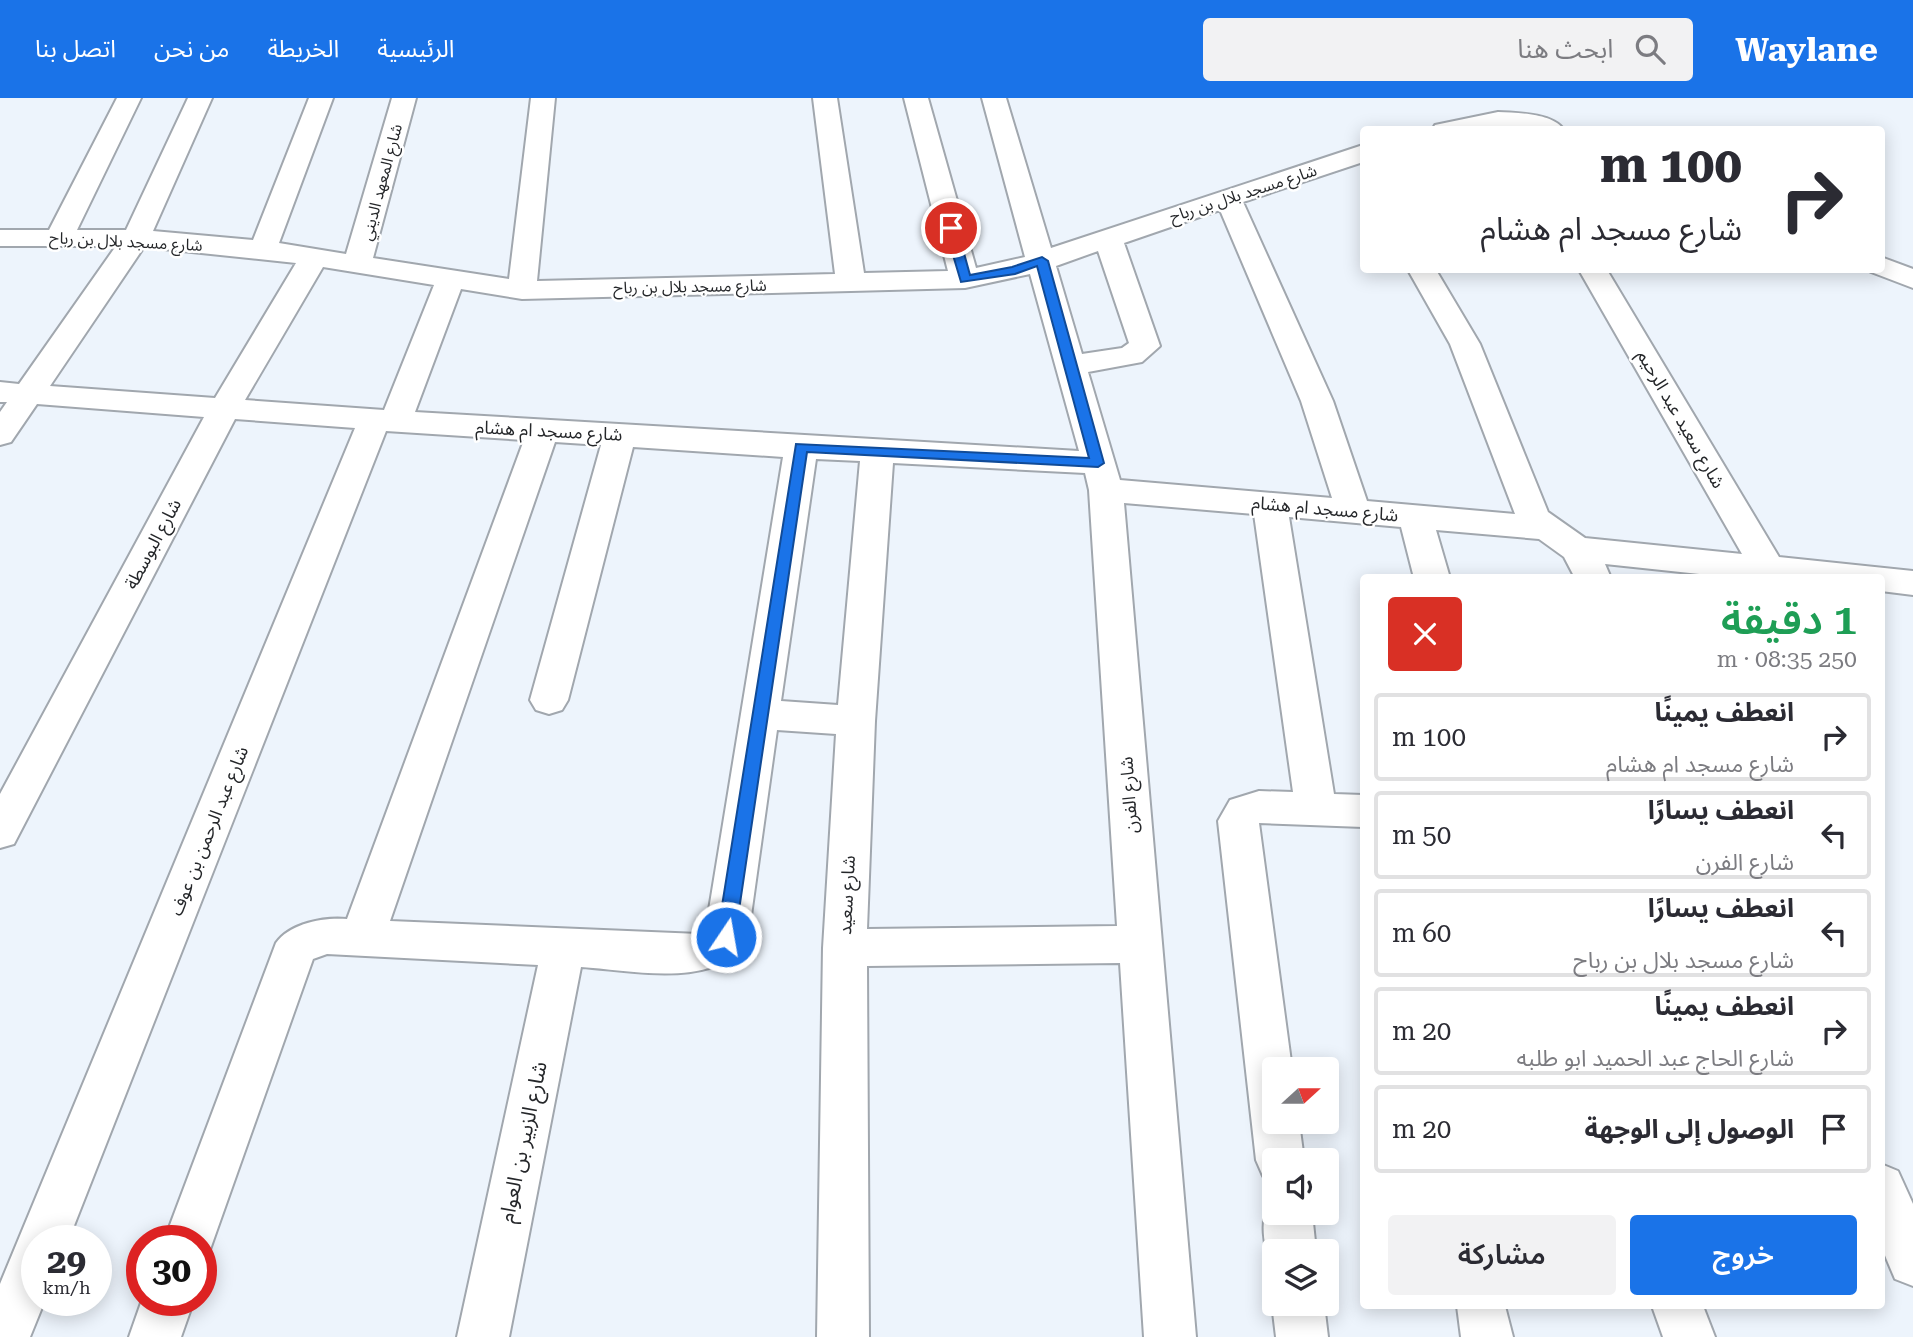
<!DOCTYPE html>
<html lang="ar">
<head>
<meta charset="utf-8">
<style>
  body { margin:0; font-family:"Roboto Serif","Noto Sans Arabic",serif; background:#f2f2f3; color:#2b2b33; direction:rtl; height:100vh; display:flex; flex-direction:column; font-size:26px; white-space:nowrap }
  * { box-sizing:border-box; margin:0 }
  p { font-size:23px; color:#7c7c81 }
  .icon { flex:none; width:38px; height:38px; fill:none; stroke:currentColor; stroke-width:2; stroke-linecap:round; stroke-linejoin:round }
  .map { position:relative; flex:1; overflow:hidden; direction:ltr }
  .side { position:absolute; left:1360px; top:476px; width:525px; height:735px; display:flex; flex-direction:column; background:#fff; border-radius:7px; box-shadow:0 4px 18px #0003; direction:rtl }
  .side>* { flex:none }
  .top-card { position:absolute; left:1360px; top:28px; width:525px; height:147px; border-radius:7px; box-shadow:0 4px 18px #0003; direction:rtl; background:#fff; color:#2b2b33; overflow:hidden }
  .needle { width:46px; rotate:69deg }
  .fabs { position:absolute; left:1262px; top:959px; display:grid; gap:14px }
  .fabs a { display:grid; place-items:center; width:77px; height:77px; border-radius:7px; background:#fff; box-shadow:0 4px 18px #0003; font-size:35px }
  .speed { position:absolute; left:21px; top:1127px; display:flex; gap:14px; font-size:35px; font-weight:700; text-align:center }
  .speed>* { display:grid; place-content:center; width:91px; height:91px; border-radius:50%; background:#fff; box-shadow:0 4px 18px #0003; line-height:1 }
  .speed small { font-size:18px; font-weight:400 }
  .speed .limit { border:10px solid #d22; background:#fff; color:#111 }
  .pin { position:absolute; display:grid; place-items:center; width:60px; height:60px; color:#fff; margin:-30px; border:4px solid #fff; border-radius:50%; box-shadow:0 2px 7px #0007 }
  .me { position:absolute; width:77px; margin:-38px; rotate:12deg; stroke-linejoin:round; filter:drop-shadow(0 0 5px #0008) }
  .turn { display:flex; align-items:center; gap:24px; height:147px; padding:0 28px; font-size:32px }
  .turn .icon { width:91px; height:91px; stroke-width:2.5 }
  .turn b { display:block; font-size:49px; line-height:60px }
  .round { display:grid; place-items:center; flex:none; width:74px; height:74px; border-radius:7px; background:#f2f2f3 }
  .headline { display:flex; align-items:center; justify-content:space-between; height:119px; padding:0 28px }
  h1 { font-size:42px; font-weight:600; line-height:52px; color:#1e9e55 }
  .action { display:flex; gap:14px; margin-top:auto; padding:14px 28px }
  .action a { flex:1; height:80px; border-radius:7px; background:#1a73e8; color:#fff; font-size:28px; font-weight:600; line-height:80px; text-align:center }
  .action a+a { background:#f2f2f3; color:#2b2b33 }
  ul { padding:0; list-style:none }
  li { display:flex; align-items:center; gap:21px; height:88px; margin:0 14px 10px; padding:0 14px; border:4px solid #e1e1e2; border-radius:7px }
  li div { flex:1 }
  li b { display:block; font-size:26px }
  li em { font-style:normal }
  header { display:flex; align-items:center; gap:42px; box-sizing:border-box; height:98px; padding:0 35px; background:#1a73e8; color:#fff }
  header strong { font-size:33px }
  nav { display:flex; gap:38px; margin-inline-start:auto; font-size:24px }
  .search { width:490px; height:63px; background:#f2f2f3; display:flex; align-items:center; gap:18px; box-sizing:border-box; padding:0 24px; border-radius:7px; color:#7c7c81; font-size:26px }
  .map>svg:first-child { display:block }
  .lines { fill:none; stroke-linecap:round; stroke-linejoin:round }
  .minor-casing { stroke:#a1a7ae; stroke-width:4 }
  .minor { fill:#fff; fill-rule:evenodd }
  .route { fill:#1a73e8; stroke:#114b97; stroke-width:2 }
  .labels { text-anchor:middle; stroke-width:5; stroke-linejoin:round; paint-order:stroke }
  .far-street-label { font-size:16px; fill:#25272a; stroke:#fff }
  .street-label { font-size:18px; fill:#25272a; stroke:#fff }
  .near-street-label { font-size:21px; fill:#25272a; stroke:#fff }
</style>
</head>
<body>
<header>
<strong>Waylane</strong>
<div class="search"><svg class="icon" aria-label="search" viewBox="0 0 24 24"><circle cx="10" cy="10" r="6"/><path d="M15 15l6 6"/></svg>ابحث هنا</div>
<nav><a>الرئيسية</a><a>الخريطة</a><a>من نحن</a><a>اتصل بنا</a></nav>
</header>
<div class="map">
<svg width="1913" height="1239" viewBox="0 0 1913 1239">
  <rect width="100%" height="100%" fill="#edf4fc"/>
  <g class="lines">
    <defs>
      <g id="minor">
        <path d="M117,0H141L77,132H126L188,0H212L153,133L253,142L309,0H333L279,145L346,156L392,0H416L373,160L509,181L531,0H555L537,183L835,176L813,0H837L864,175L948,173L904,0H928L976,170L1025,159L982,0H1006L1051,150L1363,47V64L1243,104L1333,303L1367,403L1515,416L1450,246L1408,172H1436L1480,246L1548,414L1585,440L1742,456L1579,172H1607L1779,459L1913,473V497L1881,493V480H1737L1605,466L1611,480H1575L1564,459L1539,441L1436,432L1450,480H1414L1401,429L1289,419L1334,696L1363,697V729L1259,725L1292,971H1274V1024H1299L1304,1062H1274V1082L1263,1078L1256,1062L1218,723L1230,702L1259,693L1293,694L1254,416L1124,405L1196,1239H1144L1120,865L867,868L869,1239H817L823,850L836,636L777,632L748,839C721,893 631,872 581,869L509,1239H457L538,867L327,856L313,861L207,1160L201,1162V1143H164L276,845C290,825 324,819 347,821L524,342L386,333L68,1143H37V1202H45L30,1239H0V1186L355,330L235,321L14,746L0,750V696L204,319L37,306L11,344L0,347V314L7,304H0V284L19,286L116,148H0V132H49ZM1220,112L1301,303L1332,400L1120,382L1088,274L1142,264L1160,248L1124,145ZM144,149L296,165L215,300L50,288ZM1098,153L1129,245L1122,250L1082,256L1056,168ZM323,169L434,187L384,312L245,302ZM1030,176L1079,353L415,314L461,191L522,201L851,193L965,190ZM555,344L601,347L530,602L536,612L549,616L562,612L568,602L633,349L783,359L706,830L699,836L390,823ZM816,361L860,363L838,607L781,603ZM893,365L1085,375L1089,392L1117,828L867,831L875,623Z"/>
        <path d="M1498,14C1517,15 1553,15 1564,32H1432L1435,27Z"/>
        <path d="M1881,159L1913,171V190L1871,174L1869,172H1881Z"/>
        <path d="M1881,1066L1898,1073L1913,1106V1188L1895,1181L1881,1148Z"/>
        <path d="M1274,1096V1115H1312L1316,1153H1274V1171C1262,1149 1260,1121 1270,1098Z"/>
        <path d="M142,1202H194L181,1239H129Z"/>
        <path d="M1274,1202V1206H1324L1328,1239H1276L1272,1206Z"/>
        <path d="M1457,1208H1505L1513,1239H1461Z"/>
        <path d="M1652,1208H1703L1715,1239H1663Z"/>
      </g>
    </defs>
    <use href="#minor" class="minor-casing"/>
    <use href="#minor" class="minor"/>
  </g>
  <path class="route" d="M951,126L957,130L970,177L1012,169L1042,159L1048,163L1104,365L1098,369L807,354L735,839L726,847L717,839L796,346L1089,360L1037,168L1015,176L961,184L945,130Z"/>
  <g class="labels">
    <g class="far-street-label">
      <text transform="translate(381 84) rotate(-75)" y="6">شارع المعهد الديني</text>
      <text transform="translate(1243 95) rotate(-18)" y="6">شارع مسجد بلال بن رباح</text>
      <text transform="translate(126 143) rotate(3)" y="6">شارع مسجد بلال بن رباح</text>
      <text transform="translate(690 188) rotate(-1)" y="6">شارع مسجد بلال بن رباح</text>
    </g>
    <g class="street-label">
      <text transform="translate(1681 321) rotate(60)" y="6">شارع سعيد عبد الرحيم</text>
      <text transform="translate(549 333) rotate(3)" y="6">شارع مسجد ام هشام</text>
      <text transform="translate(1325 411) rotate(5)" y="6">شارع مسجد ام هشام</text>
      <text transform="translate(153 446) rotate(-62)" y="6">شارع البوسطة</text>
      <text transform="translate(1129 697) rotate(-94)" y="6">شارع الفرن</text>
      <text transform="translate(209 733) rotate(-68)" y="6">شارع عبد الرحمن بن عوف</text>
      <text transform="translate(847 797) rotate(-87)" y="6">شارع سعيد</text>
    </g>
    <g class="near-street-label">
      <text transform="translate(523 1044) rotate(-78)" y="7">شارع الزبير بن العوام</text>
    </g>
  </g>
</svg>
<div class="fabs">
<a><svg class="needle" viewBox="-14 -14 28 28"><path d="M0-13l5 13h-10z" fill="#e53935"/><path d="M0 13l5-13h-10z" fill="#7c7c81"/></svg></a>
<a><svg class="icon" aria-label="sound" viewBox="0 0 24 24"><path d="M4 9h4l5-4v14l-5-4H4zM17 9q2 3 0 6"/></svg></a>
<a><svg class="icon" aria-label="layers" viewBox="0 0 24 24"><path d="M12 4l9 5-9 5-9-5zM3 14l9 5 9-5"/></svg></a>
</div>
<div class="speed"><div>29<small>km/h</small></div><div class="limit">30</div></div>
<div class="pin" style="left:951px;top:130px;background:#d93025"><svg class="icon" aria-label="arrive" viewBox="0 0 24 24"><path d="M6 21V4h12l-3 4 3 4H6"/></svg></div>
<svg class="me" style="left:726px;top:839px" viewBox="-20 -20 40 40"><circle r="17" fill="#1a73e8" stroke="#fff" stroke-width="3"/><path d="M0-11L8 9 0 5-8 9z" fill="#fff"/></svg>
<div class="top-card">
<div class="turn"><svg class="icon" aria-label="right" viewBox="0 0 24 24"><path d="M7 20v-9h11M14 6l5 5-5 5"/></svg><div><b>100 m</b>شارع مسجد ام هشام</div></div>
</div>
<section class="side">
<div class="headline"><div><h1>1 دقيقة</h1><p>250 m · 08:35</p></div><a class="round" style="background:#d93025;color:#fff"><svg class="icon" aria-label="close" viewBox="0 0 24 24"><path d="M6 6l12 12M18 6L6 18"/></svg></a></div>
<ul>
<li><svg class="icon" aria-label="right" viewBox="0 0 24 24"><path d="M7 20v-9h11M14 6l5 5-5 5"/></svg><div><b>انعطف يمينًا</b><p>شارع مسجد ام هشام</p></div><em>100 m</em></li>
<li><svg class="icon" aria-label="left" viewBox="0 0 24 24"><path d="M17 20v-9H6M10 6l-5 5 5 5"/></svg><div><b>انعطف يسارًا</b><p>شارع الفرن</p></div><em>50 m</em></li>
<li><svg class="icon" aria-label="left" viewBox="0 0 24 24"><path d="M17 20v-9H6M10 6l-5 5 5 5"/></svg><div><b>انعطف يسارًا</b><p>شارع مسجد بلال بن رباح</p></div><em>60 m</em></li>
<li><svg class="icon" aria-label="right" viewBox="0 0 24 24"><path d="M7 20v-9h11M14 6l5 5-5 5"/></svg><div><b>انعطف يمينًا</b><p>شارع الحاج عبد الحميد ابو طلبه</p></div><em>20 m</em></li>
<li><svg class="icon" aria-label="arrive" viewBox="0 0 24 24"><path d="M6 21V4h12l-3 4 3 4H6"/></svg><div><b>الوصول إلى الوجهة</b></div><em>20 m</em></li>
</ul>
<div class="action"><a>خروج</a><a>مشاركة</a></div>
</section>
</div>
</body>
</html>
